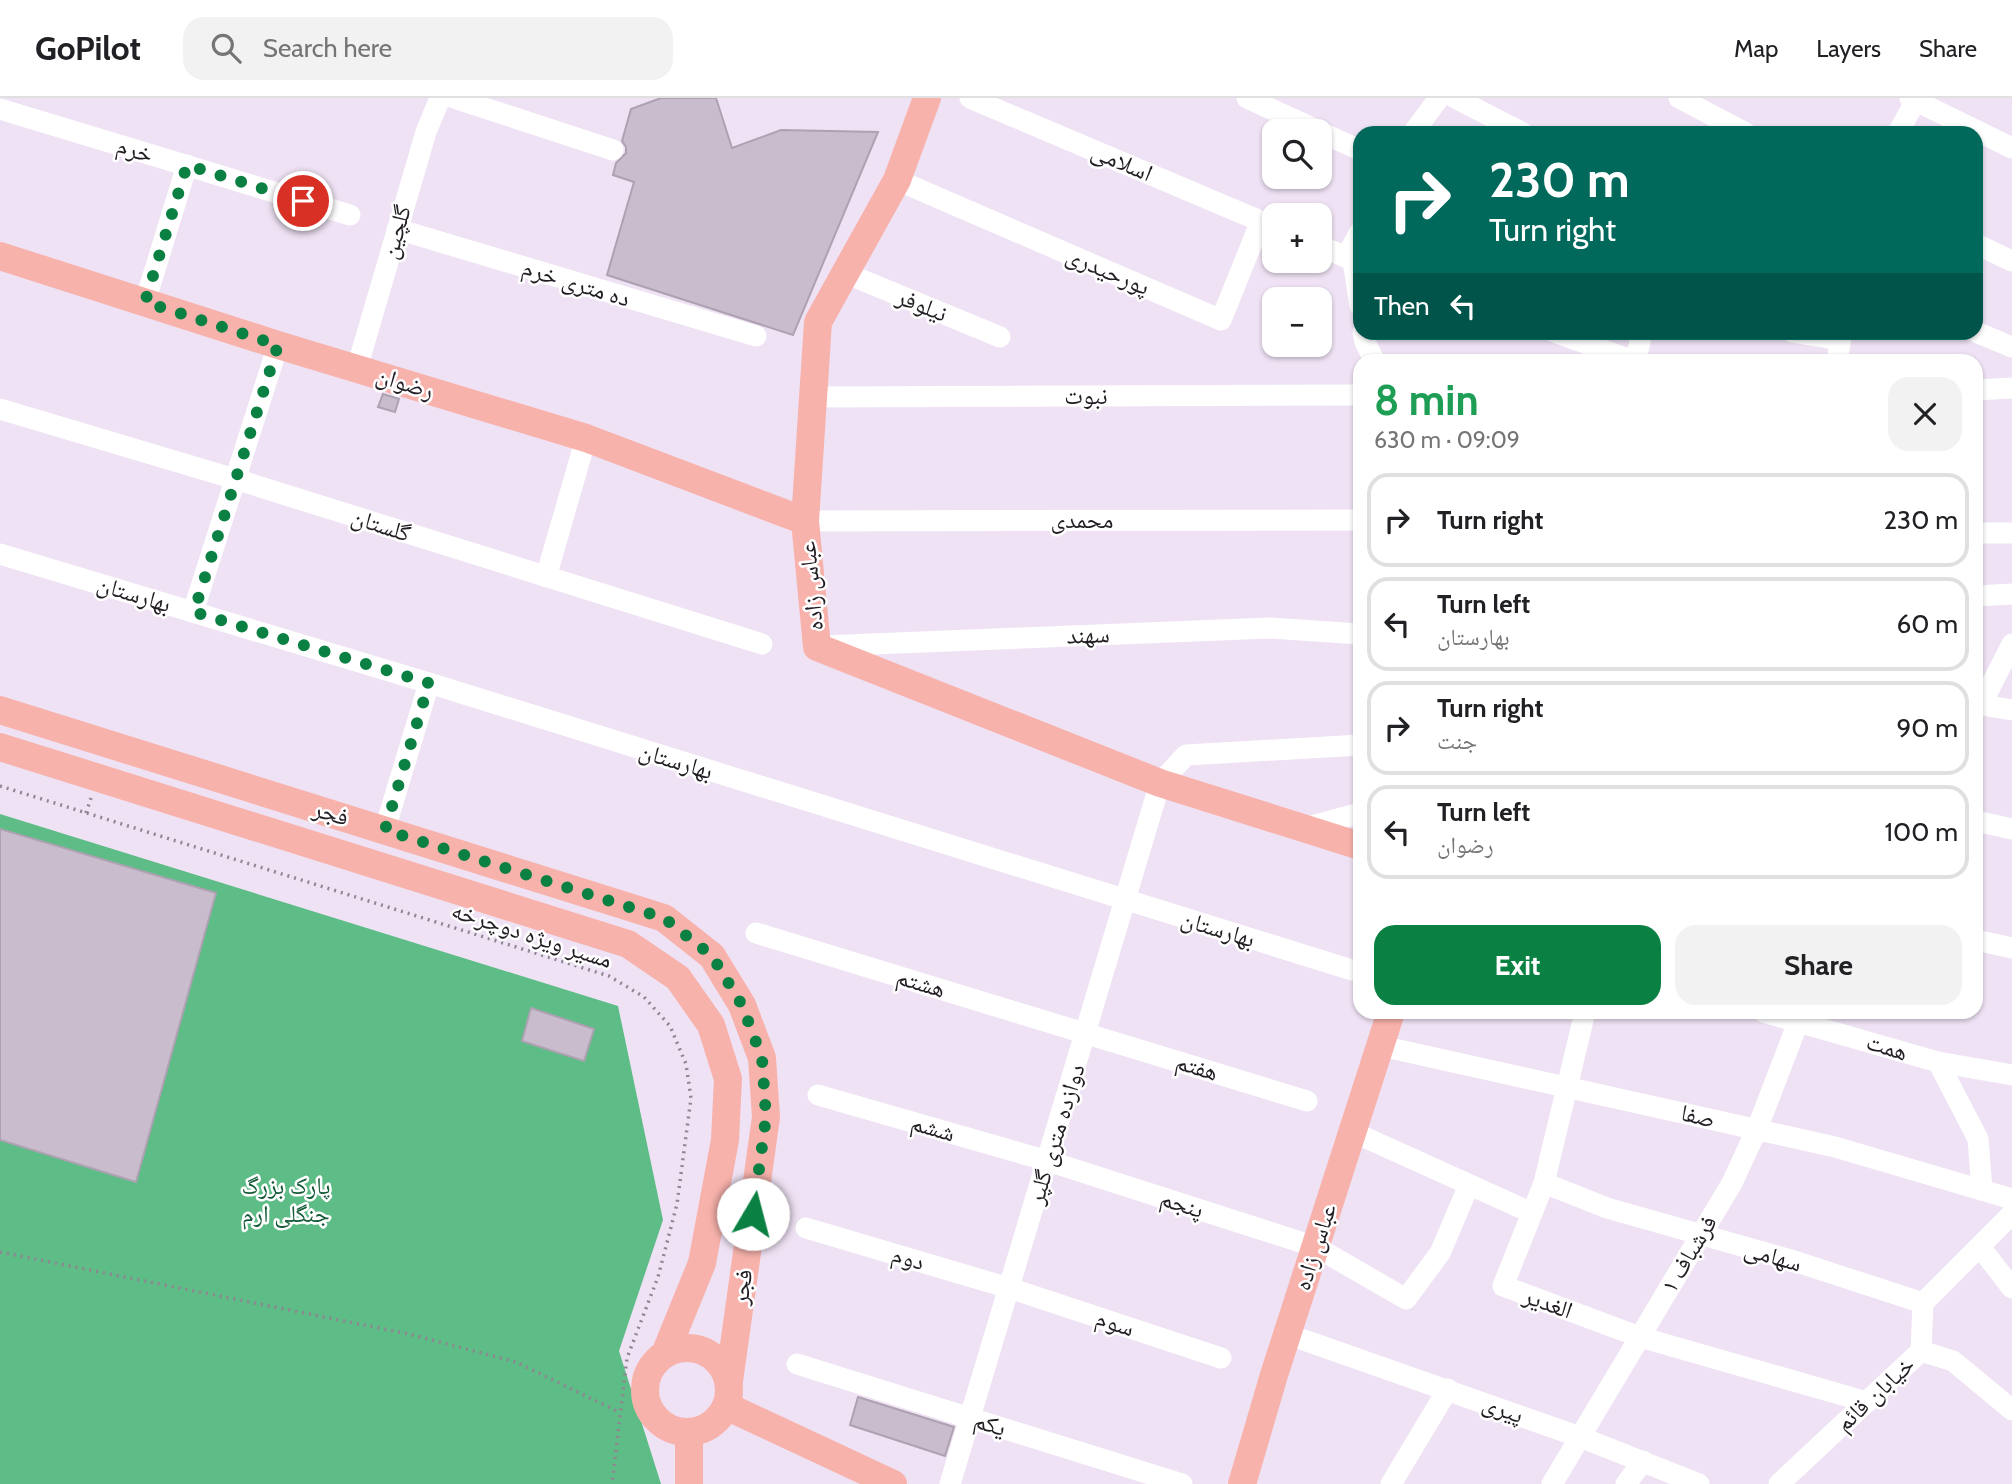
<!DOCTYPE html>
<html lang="en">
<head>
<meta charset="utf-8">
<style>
  body { margin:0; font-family:Cabin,"Noto Naskh Arabic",sans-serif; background:#f2f2f2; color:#202124; height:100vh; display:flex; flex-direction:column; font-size:26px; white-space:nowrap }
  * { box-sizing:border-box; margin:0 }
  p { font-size:23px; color:#757577 }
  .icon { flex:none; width:38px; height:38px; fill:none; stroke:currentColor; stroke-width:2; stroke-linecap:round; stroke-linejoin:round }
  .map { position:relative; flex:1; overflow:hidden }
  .drawer { position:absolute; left:1353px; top:256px; width:630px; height:665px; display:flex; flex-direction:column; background:#fff; border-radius:21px; box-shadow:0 2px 5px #0004 }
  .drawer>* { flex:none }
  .guide { position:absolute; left:1353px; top:28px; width:630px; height:214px; border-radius:21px; box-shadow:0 2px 5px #0004; background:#00695c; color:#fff; overflow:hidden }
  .tools { position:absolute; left:1262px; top:21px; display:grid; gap:14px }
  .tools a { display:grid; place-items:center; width:70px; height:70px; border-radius:14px; background:#fff; box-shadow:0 2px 5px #0004; font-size:35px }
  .pin { position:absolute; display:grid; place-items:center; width:60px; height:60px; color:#fff; margin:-30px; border:4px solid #fff; border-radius:50%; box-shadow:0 2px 7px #0007 }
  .me { position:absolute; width:77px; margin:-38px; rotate:8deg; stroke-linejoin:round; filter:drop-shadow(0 0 5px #0008) }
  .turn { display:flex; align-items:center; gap:24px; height:147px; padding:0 21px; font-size:32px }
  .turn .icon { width:91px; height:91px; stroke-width:2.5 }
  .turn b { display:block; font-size:49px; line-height:60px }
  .then { display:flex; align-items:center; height:66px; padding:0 21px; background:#0003; gap:14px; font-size:26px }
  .round { display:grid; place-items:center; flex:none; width:74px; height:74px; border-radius:21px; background:#f2f2f2 }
  .headline { display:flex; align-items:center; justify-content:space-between; height:119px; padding:0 21px }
  h1 { font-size:42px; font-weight:700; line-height:52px; color:#1e9e55 }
  .action { display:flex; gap:14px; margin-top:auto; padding:14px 21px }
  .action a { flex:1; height:80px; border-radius:21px; background:#0b8043; color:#fff; font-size:28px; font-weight:700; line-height:80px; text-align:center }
  .action a+a { background:#f2f2f2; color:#202124 }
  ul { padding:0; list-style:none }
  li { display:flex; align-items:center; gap:21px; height:94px; margin:0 14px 10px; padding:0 7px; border:4px solid #e0e0e0; border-radius:21px }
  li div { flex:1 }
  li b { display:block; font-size:26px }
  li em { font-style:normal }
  header { display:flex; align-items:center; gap:42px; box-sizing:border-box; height:98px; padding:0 35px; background:#fff; border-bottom:2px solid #e0e0e0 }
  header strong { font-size:33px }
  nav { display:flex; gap:38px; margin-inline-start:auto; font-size:24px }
  .search { width:490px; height:63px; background:#f2f2f2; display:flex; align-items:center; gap:18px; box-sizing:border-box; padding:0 24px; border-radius:21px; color:#757577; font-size:26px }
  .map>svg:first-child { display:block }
  .forest { fill:#5ebc86 }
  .building { fill:#c8bccd; stroke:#ada1b2; stroke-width:2 }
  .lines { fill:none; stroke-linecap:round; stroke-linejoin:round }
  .path { stroke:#8f8692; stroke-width:3.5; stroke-dasharray:2 5; stroke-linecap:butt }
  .minor { stroke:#fff; stroke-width:21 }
  .major { stroke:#f8b2ac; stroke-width:28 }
  .route { stroke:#0b8043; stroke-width:12; stroke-dasharray:0 21.6 }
  .labels { text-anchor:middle; stroke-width:5; stroke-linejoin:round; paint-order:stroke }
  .street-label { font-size:24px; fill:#221d23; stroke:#fff }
  .park-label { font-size:24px; fill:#155b38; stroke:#fff }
</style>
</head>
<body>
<header>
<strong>GoPilot</strong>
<div class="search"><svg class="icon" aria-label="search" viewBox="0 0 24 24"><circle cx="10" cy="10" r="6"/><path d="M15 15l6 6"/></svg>Search here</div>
<nav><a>Map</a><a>Layers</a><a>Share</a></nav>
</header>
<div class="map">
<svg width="2012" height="1386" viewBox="0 0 2012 1386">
  <rect width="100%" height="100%" fill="#efe2f4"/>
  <path class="forest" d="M0,716L618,908L663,1122L619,1253L661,1386H0Z"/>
  <g class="building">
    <path d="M661,0H716L732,50L781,32L878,34L793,237L607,177L634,84L613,77L616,65L626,55V49L622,43L631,11Z"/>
    <path d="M383,296L399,301L395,314L378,309Z"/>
    <path d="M0,731L216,795L136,1084L0,1042Z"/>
    <path d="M531,910L594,931L584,963L522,943Z"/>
    <path d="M858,1299L954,1329L945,1358L850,1327Z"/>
  </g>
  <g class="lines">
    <g class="path">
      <path d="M0,688L609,878L644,899L670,928L686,966L691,1000L677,1106L658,1179L627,1260L612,1386"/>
      <path d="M86,715L91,700"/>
      <path d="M0,1154L409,1236L516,1264L619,1314"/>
    </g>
    <g class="minor">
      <path d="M454,0L613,52"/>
      <path d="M970,0L1272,128"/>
      <path d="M1247,0L1319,33"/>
      <path d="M1455,0L1523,35"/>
      <path d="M1679,0L1746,35"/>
      <path d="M1910,0L2012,50"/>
      <path d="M0,11L350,117"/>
      <path d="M1320,34L1360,52"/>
      <path d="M1413,35L1439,0"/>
      <path d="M1898,35L1917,0"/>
      <path d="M897,82L1221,222L1261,123"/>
      <path d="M397,131L756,238"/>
      <path d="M1976,146L2012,163"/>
      <path d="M1320,148L1360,165"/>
      <path d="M1346,159L1360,134"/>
      <path d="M1353,163L1360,208"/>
      <path d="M845,175L1000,239"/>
      <path d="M145,204L187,67"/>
      <path d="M1363,234L1365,244L1374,262"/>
      <path d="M1554,234L1631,262"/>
      <path d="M1792,234L1840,242"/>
      <path d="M1976,234L2012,249"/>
      <path d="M1636,262L1642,234"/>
      <path d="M1837,262L1842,234"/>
      <path d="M357,270L426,34L440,0"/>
      <path d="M1976,292L2012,290"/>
      <path d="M812,299L1360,297"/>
      <path d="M0,311L235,381L762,546"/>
      <path d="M805,423L1360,422"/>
      <path d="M1976,435H2012"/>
      <path d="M0,456L429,585L1352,872"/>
      <path d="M546,479L586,340"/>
      <path d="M1976,498L2012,496"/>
      <path d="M193,514L278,247"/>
      <path d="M823,548L1269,530L1360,536"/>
      <path d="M1976,606L2012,612"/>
      <path d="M1981,607L2012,546"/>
      <path d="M1976,723L2012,731"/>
      <path d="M1305,730L1360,715"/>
      <path d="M385,731L429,585"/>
      <path d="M756,835L1307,1003"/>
      <path d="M1976,842L2012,850"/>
      <path d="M1585,914L1544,1085L1503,1188L1640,1239L1867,1304"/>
      <path d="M1763,914L1938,964L2012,977"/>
      <path d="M1381,948L1835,1049L2012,1101"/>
      <path d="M1938,964L1978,1041L1982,1092"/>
      <path d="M818,997L1048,1063L1316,1149L1406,1201L1440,1155L1469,1087"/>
      <path d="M1353,1034L1532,1115"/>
      <path d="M1544,1085L1607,1110L1791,1162L1923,1205"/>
      <path d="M806,1130L1009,1190L1221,1260"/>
      <path d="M1980,1149L2012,1190"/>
      <path d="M1304,1242L1580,1339L1699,1386"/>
      <path d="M1921,1253L1923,1205L2012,1116"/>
      <path d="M797,1266L1182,1386"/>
      <path d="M950,1386L1160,685L1186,657L1360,647"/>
      <path d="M1391,1386L1448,1291"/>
      <path d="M1552,1386L1732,1085L1757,1031L1802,914"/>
      <path d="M1626,1386L1643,1363"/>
      <path d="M1779,1386L1921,1253L1953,1263L2012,1312"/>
    </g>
    <g class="major">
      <path d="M927,0L897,82L818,224L805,423L817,549L1160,685L1360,748"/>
      <path d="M0,158L278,247L586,340L805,423"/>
      <path d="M0,612L664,820L712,858L742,907L762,960L766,1019L729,1283"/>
      <path d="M0,649L628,846L678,880L711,927L728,981L725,1042L702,1165L665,1256"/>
      <circle cx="687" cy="1292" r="42"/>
      <path d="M726,1308L893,1386"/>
      <path d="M689,1386V1334"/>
      <path d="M1242,1386L1274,1277L1391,914"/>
    </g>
  </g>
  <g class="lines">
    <path class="route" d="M303,103L187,67L145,204L278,247L194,514L429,585L385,732L664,820L712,858L742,907L762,960L766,1019L753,1116"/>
  </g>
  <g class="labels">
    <g class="street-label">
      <text transform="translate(135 52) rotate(17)" y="8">خرم</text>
      <text transform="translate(1122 64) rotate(23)" y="8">اسلامی</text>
      <text transform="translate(396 134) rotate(-74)" y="8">گلچین</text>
      <text transform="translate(1108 173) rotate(23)" y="8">پورحیدری</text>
      <text transform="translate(576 185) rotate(17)" y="8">ده متری خرم</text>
      <text transform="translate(922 207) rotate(22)" y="8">نیلوفر</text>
      <text transform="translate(405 285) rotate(17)" y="8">رضوان</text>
      <text x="1086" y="306">نبوت</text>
      <text x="1082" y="430">محمدی</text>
      <text transform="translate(381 427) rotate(18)" y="8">گلستان</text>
      <text transform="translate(811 488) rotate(-95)" y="8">عباس زاده</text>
      <text transform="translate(134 496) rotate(17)" y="8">بهارستان</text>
      <text transform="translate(1088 537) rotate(-2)" y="8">سهند</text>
      <text transform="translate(676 663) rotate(17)" y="8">بهارستان</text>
      <text transform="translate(331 715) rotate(17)" y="8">فجر</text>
      <text transform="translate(1218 831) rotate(17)" y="8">بهارستان</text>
      <text transform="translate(532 837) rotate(18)" y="8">مسیر ویژه دوچرخه</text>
      <text transform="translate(921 885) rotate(17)" y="8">هشتم</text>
      <text transform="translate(1887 949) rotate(17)" y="8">همت</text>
      <text transform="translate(1197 969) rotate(17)" y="8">هفتم</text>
      <text transform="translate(1698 1018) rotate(13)" y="8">صفا</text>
      <text transform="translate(933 1030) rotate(16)" y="8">ششم</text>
      <text transform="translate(1056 1036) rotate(-73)" y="8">دوازده متری گلپر</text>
      <text transform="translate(1182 1106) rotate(18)" y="8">پنجم</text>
      <text transform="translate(1315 1149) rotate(-72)" y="8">عباس زاده</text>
      <text transform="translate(1689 1156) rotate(-59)" y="8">فرشباف ۱</text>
      <text transform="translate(1773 1158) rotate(16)" y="8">سهامی</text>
      <text transform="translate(908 1160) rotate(16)" y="8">دوم</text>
      <text transform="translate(742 1189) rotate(-82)" y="8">فجر</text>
      <text transform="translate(1548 1205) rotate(20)" y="8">الغدیر</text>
      <text transform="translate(1115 1225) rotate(18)" y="8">سوم</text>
      <text transform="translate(1875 1296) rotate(-43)" y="8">خیابان قائم</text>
      <text transform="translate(1503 1311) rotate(20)" y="8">پیری</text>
      <text transform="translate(990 1326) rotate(17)" y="8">یکم</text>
    </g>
    <g class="park-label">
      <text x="286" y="1096">پارک بزرگ<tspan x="286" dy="28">جنگلی ارم</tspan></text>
    </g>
  </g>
</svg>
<div class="tools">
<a><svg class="icon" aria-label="search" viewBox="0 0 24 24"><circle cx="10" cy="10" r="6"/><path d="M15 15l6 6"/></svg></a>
<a>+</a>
<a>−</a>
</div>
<div class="pin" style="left:303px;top:103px;background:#d93025"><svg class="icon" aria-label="arrive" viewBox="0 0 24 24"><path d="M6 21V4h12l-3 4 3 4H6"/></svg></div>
<svg class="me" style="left:753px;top:1116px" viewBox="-20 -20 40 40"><circle r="19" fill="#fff"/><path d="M0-13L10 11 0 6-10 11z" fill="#0b8043"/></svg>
<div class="guide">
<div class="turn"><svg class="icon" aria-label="right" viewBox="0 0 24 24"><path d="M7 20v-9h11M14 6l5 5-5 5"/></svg><div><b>230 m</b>Turn right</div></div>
<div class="then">Then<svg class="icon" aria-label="left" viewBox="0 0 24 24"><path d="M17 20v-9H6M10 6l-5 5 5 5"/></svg></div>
</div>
<section class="drawer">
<div class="headline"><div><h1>8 min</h1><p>630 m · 09:09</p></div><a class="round"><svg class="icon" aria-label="close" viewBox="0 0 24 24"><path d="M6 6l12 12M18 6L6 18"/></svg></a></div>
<ul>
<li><svg class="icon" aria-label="right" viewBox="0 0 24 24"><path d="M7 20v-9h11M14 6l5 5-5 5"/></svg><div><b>Turn right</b></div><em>230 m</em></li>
<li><svg class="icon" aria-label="left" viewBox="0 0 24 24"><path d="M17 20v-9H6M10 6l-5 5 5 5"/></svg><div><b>Turn left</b><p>بهارستان</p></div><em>60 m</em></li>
<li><svg class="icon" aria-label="right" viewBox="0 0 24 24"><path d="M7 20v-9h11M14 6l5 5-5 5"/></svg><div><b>Turn right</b><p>جنت</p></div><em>90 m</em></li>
<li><svg class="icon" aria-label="left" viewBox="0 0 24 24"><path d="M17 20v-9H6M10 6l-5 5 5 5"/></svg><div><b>Turn left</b><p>رضوان</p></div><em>100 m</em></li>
</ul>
<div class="action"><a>Exit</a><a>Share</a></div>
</section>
</div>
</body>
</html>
